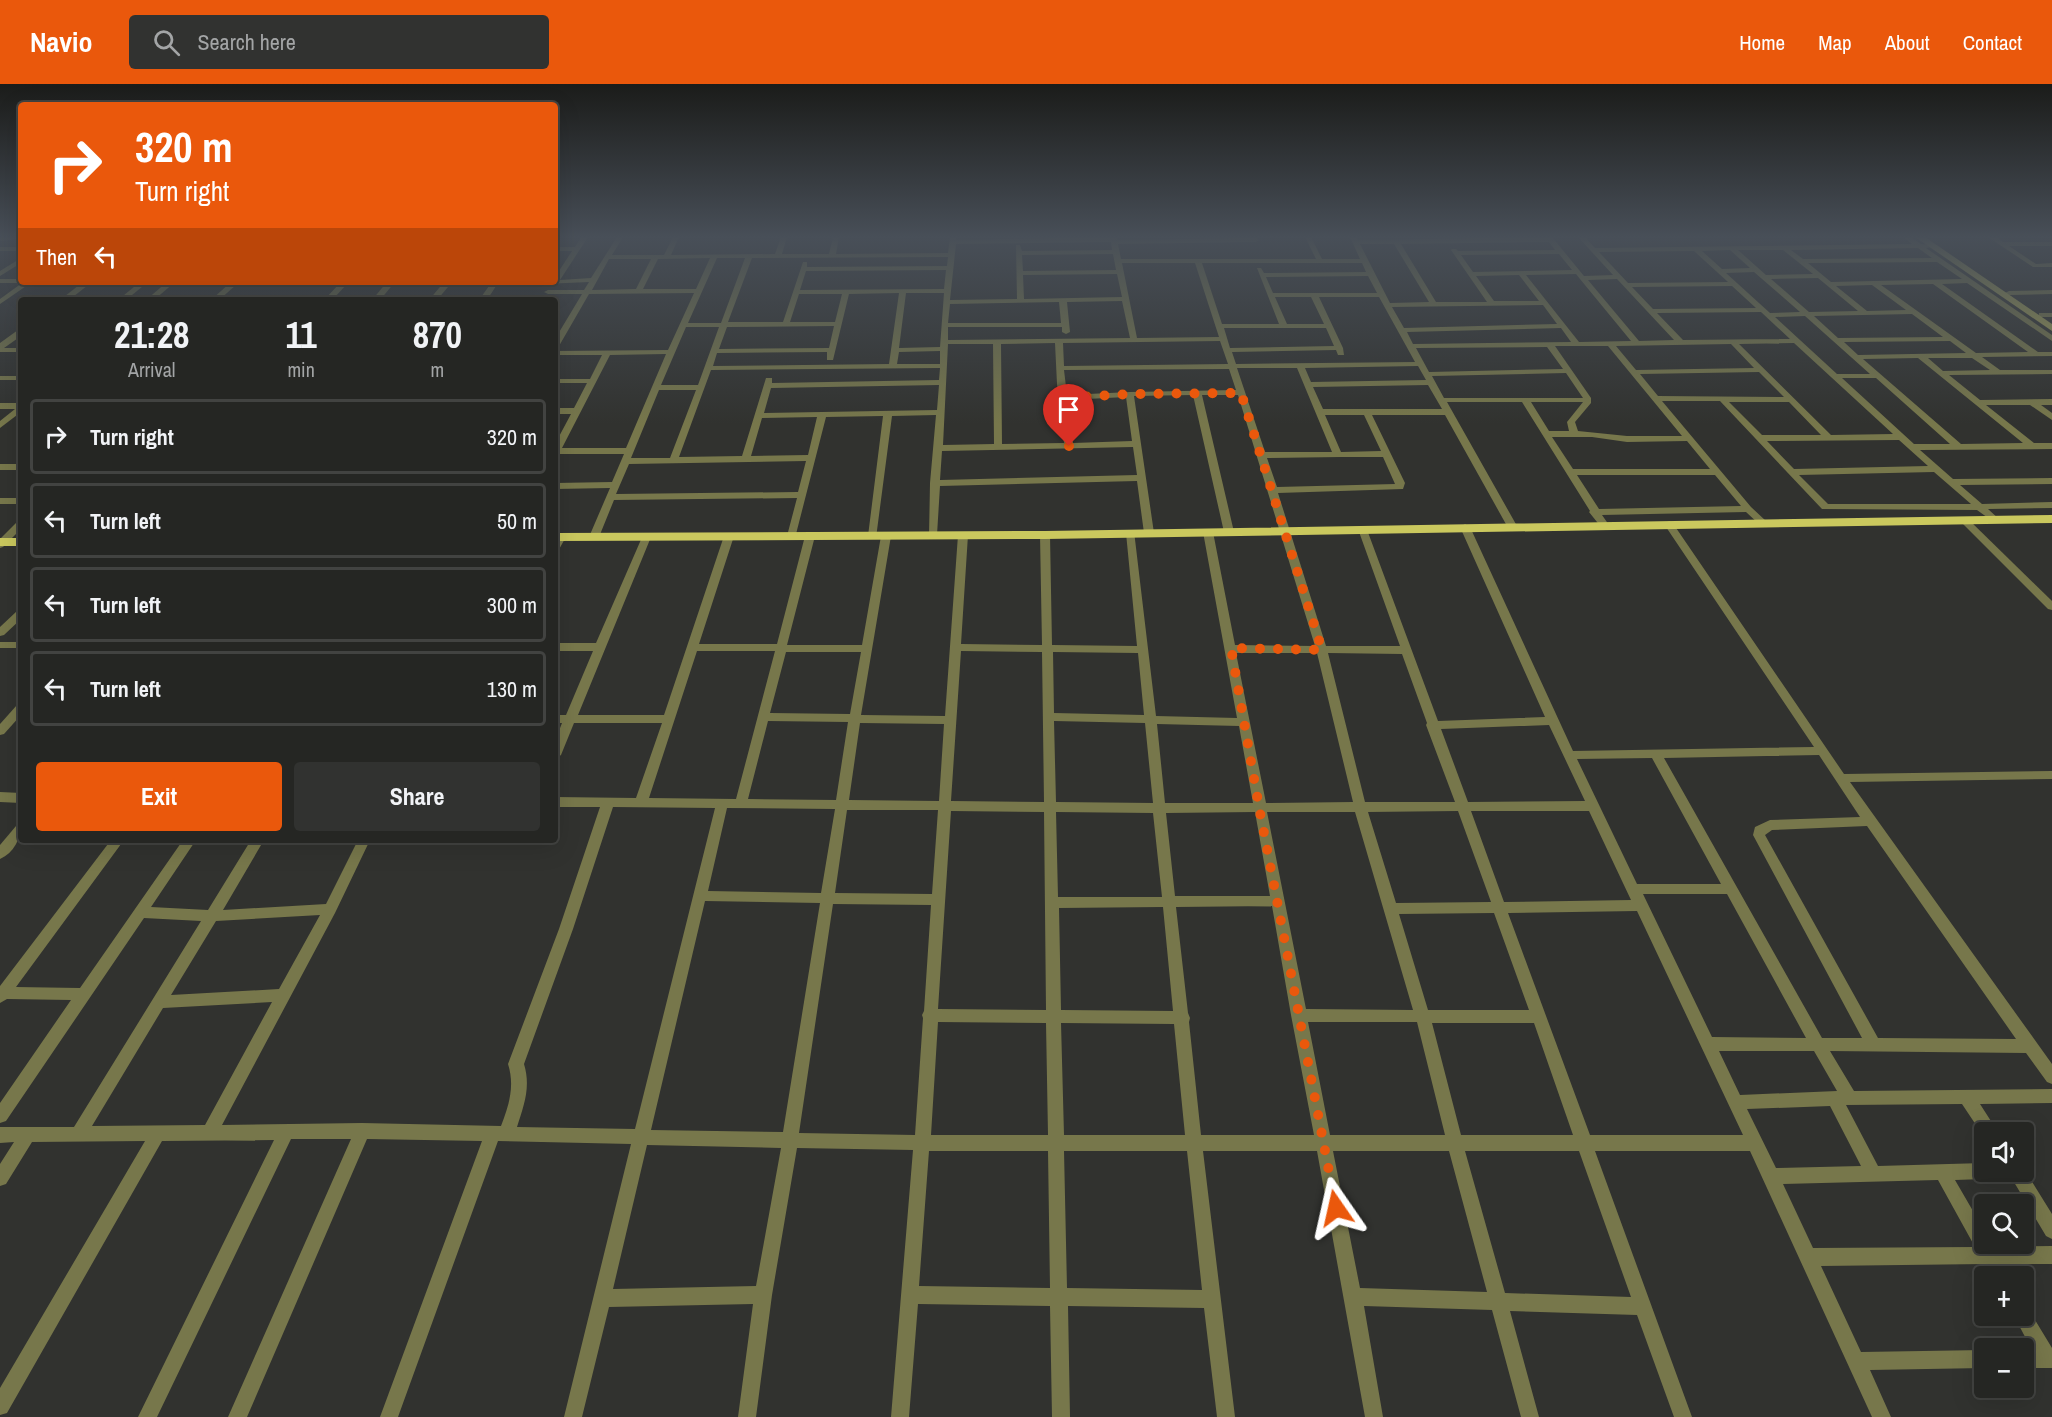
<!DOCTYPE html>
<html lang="en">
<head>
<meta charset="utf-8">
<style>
  body { margin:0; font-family:"Archivo Narrow",sans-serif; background:#313230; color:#f1f3f6; height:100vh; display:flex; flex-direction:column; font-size:22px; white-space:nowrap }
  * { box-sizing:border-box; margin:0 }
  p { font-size:20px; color:#a3a5a6 }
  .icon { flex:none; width:33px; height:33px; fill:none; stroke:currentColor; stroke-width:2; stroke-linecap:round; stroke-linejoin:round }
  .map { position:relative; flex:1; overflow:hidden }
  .panel { position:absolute; left:18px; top:213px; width:540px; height:546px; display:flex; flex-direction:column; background:#252623; border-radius:6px; box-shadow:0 6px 24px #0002,0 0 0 2px #424341 }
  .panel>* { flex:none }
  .hud { position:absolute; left:18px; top:18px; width:540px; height:183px; border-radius:6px; box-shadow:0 6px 24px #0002,0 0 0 2px #424341; background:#ea580c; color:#fff; overflow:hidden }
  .fabs { position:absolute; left:1974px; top:1038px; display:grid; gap:12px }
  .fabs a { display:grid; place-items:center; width:60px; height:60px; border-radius:6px; background:#252623; box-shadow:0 6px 24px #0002,0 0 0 2px #424341; font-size:30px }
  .pin { position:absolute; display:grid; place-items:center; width:51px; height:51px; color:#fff; margin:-62px -26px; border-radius:50% 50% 50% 0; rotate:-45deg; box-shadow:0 0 6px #0007 }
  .pin .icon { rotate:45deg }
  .me { position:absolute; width:66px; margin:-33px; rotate:349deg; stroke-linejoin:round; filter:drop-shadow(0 0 4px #0008) }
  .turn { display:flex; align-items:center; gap:21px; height:126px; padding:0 18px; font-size:27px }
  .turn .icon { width:78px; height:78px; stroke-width:2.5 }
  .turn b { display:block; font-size:42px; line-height:51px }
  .then { display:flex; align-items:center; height:57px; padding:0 18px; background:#0003; gap:12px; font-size:22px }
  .eta { display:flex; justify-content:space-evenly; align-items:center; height:102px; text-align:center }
  .eta b { font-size:36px; font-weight:700; line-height:42px }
  .button { display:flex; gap:12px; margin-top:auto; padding:12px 18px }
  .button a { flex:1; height:69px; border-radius:6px; background:#ea580c; color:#fff; font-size:24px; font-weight:700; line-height:69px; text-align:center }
  .button a+a { background:#313230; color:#f1f3f6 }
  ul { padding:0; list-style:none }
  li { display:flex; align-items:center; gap:18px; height:75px; margin:0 12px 9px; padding:0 6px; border:3px solid #424341; border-radius:6px }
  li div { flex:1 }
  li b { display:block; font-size:22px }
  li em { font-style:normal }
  header { display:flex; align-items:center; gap:36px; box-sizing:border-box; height:84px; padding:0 30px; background:#ea580c; color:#fff }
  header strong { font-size:28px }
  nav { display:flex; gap:33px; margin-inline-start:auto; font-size:21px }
  .search { width:420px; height:54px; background:#313230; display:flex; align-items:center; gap:15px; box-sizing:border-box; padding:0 21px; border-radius:6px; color:#a3a5a6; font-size:22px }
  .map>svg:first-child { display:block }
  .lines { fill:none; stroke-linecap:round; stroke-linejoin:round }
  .minor { fill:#77774b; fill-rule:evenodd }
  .secondary { fill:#9e9d55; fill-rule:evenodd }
  .trunk { fill:#cac85e; fill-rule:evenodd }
  .route { stroke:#ea580c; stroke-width:10; stroke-dasharray:0 18 }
</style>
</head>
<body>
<header>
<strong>Navio</strong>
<div class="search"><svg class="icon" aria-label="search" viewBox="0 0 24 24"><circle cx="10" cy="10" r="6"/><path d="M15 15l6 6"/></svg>Search here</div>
<nav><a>Home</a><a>Map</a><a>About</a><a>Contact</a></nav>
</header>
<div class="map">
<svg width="2052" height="1333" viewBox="0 0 2052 1333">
  <rect width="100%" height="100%" fill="#31322f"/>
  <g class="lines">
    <g class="minor">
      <path d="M0,153H21V155L0,157Z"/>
      <path d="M581,153H588L560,196L591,194L617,153H623L612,171H664L673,153H679L671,171L775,170L781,153H787L782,170H829L833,153H839L836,170L948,169L950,153H956V156L1116,153L1117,156L1256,154L1259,156L1256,158L1118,160L1121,175H1316L1305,153H1311L1322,175H1360L1350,153H1356L1358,156L1552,153L1584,192L1613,191L1578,153H1585L1595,164L1912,160L1903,153H1911L1921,160L1933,161V163L1926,164L2052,251V257L1967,199L1942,200L2038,268H2052V272L1982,273L2000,286H2052V290L1949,291L1980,316L2052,315V321H2041L2052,329V336L2030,321H1986L2034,359H2052V365L1920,366L1953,395L2052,394V400L1960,401L1982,420L2052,418V424L1988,425L2000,436L1995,439L1977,426L1822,425L1720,317H1662L1751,423L1766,437V441H1760L1746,428L1602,431L1609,441L1607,443H1601L1589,428L1590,427L1522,318H1447L1517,442L1515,444H1509L1507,442L1445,331H1372L1405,399L1403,405L1278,409L1326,562H1400L1358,445L1363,442L1366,443L1438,637L1545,633L1460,443L1465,440L1470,443L1573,667L1814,663L1664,440L1669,437L1672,438L1844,690L2052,687V695L1850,698L2052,980V1000L2047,998L2026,969L1830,967L1854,1007L2052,1005V1019L1980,1020L1998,1048H1984V1053L1962,1020L1846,1021L1878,1082L1984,1079V1088H1992L1990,1093L1984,1095L1955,1096L1984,1146V1160H1992L1994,1163L2052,1162V1180H2004L2010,1192H1992L1985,1180L1821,1182L1861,1268L1984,1266V1284L1870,1286L1891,1333H1872L1750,1067H1595L1692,1333H1674L1637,1231L1510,1227L1539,1333H1521L1492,1226L1364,1222L1383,1333H1365L1317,1067H1203L1235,1333H1217L1204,1224L1068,1222L1070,1333H1052L1050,1222L918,1220L909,1333H891L913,1066L797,1064L772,1211L756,1333H738L753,1220L609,1223L582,1333H564L631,1060L498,1057L398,1333H380L482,1057L367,1055L247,1333H228L351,1055H291L157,1333H138L274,1056L162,1057L7,1329L0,1331V1304L145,1057L32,1058L6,1100L0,1102V1080L14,1058L0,1059V1043H74L201,837L144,834L6,1037L0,1039V1019L71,916L7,915L0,919V902L111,756H124L16,903L80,904L183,756H196L151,823L208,826L251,756H264L223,826L326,820L358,756H370L335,829L222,1041L362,1039L501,1042C509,1021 515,1002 508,980L559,845L600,723H555V713L636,714L662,639H574L561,671L555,675V657L562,639H555V631H566L593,567H555V559H596L643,451H649L651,453L578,631H664L724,452L729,449L734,452L699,560H777L805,452L810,449L815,452L787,561H862L881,452L886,449L889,450L891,452L861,631L945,632L958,451L963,448L968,451L961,560L1042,561L1040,451L1045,448L1050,451L1052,561L1137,562L1126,449L1131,446L1134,447L1156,632L1237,634L1203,448L1205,446H1211L1213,448L1235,561L1315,562L1238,311H1202L1234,448L1229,451L1224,448L1193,311L1134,312L1154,449L1149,452L1144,449L1137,397L940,402L937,451L932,454L929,453L930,399L936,331L892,332L876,454L873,455L868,452L883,332L826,333L795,454L792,455L787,452L797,414L614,416L599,453L597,455H591L589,453L610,404L555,405V399L612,398L624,370H555V360L571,330H555V324H574L587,299H555V295H590L602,271H555V267L668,266L694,209L589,210L559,262L555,264V255L582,210H548L544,208L548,206H584L589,198L496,202L487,216H479L489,202L448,203L437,216H429L444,198H555V193L572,167H555V163H575ZM1111,158L1112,166L1022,167L1020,161H1016L1017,215L950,216L956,160ZM1549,158L1555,166L1458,167L1456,165H1452L1451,166L1487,218H1436L1401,160ZM1360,160H1394L1429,218L1390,219ZM1918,164L1932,174L1803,175L1791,166ZM1730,166L1750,184L1722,185L1702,167ZM1738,166H1783L1813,190L1766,191ZM1694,167L1728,198L1628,199L1599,168ZM1113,170L1116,186L1023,187L1022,171ZM1559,170L1572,186L1473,188L1461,171ZM948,173L947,182L807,183V178H803L783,238H728L752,174ZM710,174L696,205H643L658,175ZM717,174H745L721,239H688ZM609,175H651L636,205L592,206ZM1937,178L1962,195L1831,198L1808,179ZM1122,179H1195L1219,253L1137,254ZM1202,179H1362L1366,188L1264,189L1261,184H1257L1279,240H1222ZM946,186L944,205L800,206L806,187ZM1754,188L1800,228L1770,229L1726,189ZM1117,190L1122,213L1024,215L1023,191ZM1576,190L1580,195L1631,257L1579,258L1526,191ZM1519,191L1539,217H1494L1476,192ZM1368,192L1377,209H1273L1266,193ZM1818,194L1858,227L1809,228L1771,195ZM1617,195L1674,256L1639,257L1588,196ZM1933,200L2028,268L1976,269L1881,201ZM1872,201L1906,226L1867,227L1836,202ZM1732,202L1756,224L1653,225L1632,203ZM899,209L889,280L713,282L717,269L827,268V276H833L849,210ZM906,209H944L940,263L899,264ZM799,210H842L835,238H790ZM1275,213H1311L1324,240H1287ZM1319,213H1379L1415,278L1236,280L1232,268L1336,266L1338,271H1344L1343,264ZM1122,217L1130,254L948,256V243H1062V248L1066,250L1070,248L1067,218ZM1059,218L1061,239H948L950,220ZM1543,221L1557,240L1404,244L1392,223ZM1761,228L1790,255L1683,256L1657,229ZM1912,230L1943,253L1838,254L1814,232ZM1805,232L1870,290H1837L1775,233ZM834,242L829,264L719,265L727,243ZM686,243H719L698,301H661ZM1224,244H1326L1334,262L1230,264ZM1561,244L1571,258L1413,260L1407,248ZM1220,257L1228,280L1064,282L1063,259ZM1950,257L1966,269L1858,271L1844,258ZM1055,259L1057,300L1064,359L1002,360L1001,260ZM1794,259L1893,350L1831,351L1739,260ZM948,260H993L994,360L943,361ZM1731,260L1754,284L1636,286L1616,262ZM1555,262H1608L1682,352H1627L1578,347L1575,338L1591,319V314ZM1547,263L1563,285L1429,288L1416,264ZM940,267V280H897L899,268ZM666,270L626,364H562L610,271ZM1918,274L2023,359L1961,360L1863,275ZM1928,274H1972L1990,286L1943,287ZM1418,282L1426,296L1311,298L1305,284ZM940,284L939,296L772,299V294H766L742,372L679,373L711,286ZM1237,284H1297L1332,368H1265ZM1229,285L1236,306L1130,308L1067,311L1064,286ZM1759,288L1784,313L1658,312L1640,290ZM1566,289L1583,314H1444L1432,292ZM1842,294H1876L1950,360H1914ZM939,301L937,326L764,329L771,304ZM1428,301L1442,325H1323L1313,303ZM659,306H696L670,374H631ZM1126,313L1132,357L1073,359L1067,316ZM1531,318H1583L1567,338L1569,347H1549ZM1729,318H1789L1821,351H1762ZM1325,331H1364L1381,367L1341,368ZM817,333L808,371L751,372L762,334ZM1552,353H1592L1627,358L1687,357L1710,385H1573ZM1899,356L1928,382L1794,385L1767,357ZM1133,363L1137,391L940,396L942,367ZM1341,373H1383L1395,400L1277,403L1267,374ZM806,377L798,408L616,410L629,380ZM1934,388L1971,420H1828L1799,391ZM1577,391H1715L1741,422L1599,425ZM697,567H775L736,715L649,714ZM961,567L1042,568L1044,718L951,717ZM786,568H861L850,630L770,629ZM1053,568L1138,569L1144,631L1054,629ZM1236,569H1317L1353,718L1266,719ZM1328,569L1402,570L1427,639L1426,641L1455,718H1365ZM768,637L848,638L836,716L748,715ZM1054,637L1145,639L1153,719L1056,718ZM860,639L944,640L939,717L849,716ZM1157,640L1239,642L1253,719H1165ZM1549,641L1585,717L1468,718L1441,645ZM1819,671L1860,733L1770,736L1755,743L1753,751L1862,954H1822L1664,674ZM1652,674L1721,800H1637L1577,675ZM613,723L715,724L635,1045L517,1043C524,1021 531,1003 524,980L573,845ZM727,724L835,725L821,809L708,807ZM847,726H938L932,810L835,809ZM951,727L1044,728L1046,926L938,925ZM1458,727L1491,818L1396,819L1368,728ZM1471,727H1589L1631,816L1504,818ZM1056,728L1153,729L1162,813H1058ZM1255,728L1270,812H1175L1166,729ZM1267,728H1355L1413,926L1306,925ZM1867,742L2016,955L1878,954L1765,751L1772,746ZM1643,810H1727L1806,954L1712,953ZM705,817L820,819L783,1048L651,1046ZM833,820L931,821L924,927L922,931L923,934L915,1051L799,1049ZM1272,822L1291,931L1314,1051H1201L1189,938L1190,934L1188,929L1176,823ZM1163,823L1173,927L1061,926L1059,824ZM1637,827L1743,1051H1590L1508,829ZM1494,829L1529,926H1428L1399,830ZM320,831L279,905L171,911L216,837ZM272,918L205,1041L92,1042L163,924ZM938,938L1046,939L1048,1051H931ZM1308,938H1417L1445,1051H1330ZM1061,939L1174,940L1185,1051H1064ZM1432,939H1534L1573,1051H1461ZM1719,967H1814L1837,1007L1740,1011ZM1830,1022L1861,1082L1776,1084L1747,1025ZM647,1061L781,1064L756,1202L613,1205ZM929,1067H1048L1050,1204L919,1202ZM1064,1067H1187L1202,1206L1067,1204ZM1333,1067H1449L1487,1208L1360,1204ZM1465,1067H1579L1631,1213L1505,1209ZM1938,1096L1975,1163L1813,1164L1783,1100Z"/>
      <path d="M1988,153H1996L2003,158H2052V162H2009L2036,180L2052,179V183H2033Z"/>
      <rect x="0" y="163" width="21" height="4"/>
      <path d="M21,174V179L0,192V187Z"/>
      <path d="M0,195H21V198H32L0,220V215L22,199H0Z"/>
      <path d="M83,198H92L69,216H60Z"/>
      <path d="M140,198H148L126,216H118Z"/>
      <path d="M167,198H175L154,216H146Z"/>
      <path d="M231,198H281L277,200L236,201L219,216H211Z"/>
      <path d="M341,198H349L332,216H324Z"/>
      <path d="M387,198H395L380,216H372Z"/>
      <path d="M2052,206V210L2009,211L2005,209L2009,207Z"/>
      <rect x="2039" y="229" width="13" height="4"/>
      <path d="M18,246H21V252L4,264H21V268H0V259Z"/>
      <rect x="0" y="292" width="21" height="4"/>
      <path d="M0,319H21V328L0,344V337L15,325H0Z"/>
      <rect x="0" y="380" width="21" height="6"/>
      <rect x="0" y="414" width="21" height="6"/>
      <path d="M1965,434L1968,435L2052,517V526L2048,525L1962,439V435Z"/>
      <path d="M21,436V445L3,463L0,464V455L18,437Z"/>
      <path d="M561,450L566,453L558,467L555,468V455L558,451Z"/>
      <path d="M21,526V535L4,551L0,552V543L17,527Z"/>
      <rect x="0" y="558" width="21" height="6"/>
      <path d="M21,620V631L4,650L0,651V640L17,621Z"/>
      <path d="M0,708L21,709V719L0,718Z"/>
      <path d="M21,740C21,754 14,769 0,775V761L16,742Z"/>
      <path d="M2024,1085L2052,1130V1155L2046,1152L2008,1088H2024Z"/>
      <path d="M2024,1223L2029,1226L2052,1264V1284H2024V1266H2032L2014,1232H2024Z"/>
    </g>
    <path class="secondary" d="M1915,153H1925L2052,240V247Z"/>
    <g class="trunk">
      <path d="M2052,431V439L1045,455L555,457V449L1045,447Z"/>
      <rect x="0" y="454" width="21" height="8"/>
    </g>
  </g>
  <linearGradient id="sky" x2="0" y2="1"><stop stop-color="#1b1c1a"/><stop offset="0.45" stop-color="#484f58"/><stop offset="1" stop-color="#484f58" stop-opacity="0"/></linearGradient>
  <rect width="2052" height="340" fill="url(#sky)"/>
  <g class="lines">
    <path class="route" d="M1069,362L1063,314L1130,310L1241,309L1322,566L1231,564L1259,723L1336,1124"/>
  </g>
</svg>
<div class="fabs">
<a><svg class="icon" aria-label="sound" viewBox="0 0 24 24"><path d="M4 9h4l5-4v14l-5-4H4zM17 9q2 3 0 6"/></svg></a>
<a><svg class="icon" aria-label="search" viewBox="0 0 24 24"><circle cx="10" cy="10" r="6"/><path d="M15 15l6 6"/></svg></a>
<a>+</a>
<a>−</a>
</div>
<div class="pin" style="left:1069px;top:362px;background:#d93025"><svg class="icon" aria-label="arrive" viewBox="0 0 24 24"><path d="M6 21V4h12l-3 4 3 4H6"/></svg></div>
<svg class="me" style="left:1336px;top:1124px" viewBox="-20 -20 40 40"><path d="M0-17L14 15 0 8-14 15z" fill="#ea580c" stroke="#fff" stroke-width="4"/></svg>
<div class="hud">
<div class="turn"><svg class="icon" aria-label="right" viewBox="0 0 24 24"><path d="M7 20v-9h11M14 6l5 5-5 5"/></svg><div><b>320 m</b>Turn right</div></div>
<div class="then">Then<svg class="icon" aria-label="left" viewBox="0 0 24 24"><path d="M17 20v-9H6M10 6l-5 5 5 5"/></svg></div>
</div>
<section class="panel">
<div class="eta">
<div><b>21:28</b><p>Arrival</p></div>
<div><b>11</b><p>min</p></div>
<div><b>870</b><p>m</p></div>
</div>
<ul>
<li><svg class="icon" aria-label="right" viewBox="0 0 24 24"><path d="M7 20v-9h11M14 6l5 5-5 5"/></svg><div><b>Turn right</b></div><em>320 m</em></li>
<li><svg class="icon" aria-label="left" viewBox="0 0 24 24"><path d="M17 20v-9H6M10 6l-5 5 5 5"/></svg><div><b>Turn left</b></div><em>50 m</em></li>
<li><svg class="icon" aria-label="left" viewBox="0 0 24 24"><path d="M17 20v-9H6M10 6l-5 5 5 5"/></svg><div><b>Turn left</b></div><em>300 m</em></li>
<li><svg class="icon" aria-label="left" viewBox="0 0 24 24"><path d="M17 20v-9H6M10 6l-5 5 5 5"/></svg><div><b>Turn left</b></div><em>130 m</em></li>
</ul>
<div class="button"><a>Exit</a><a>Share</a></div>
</section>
</div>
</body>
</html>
